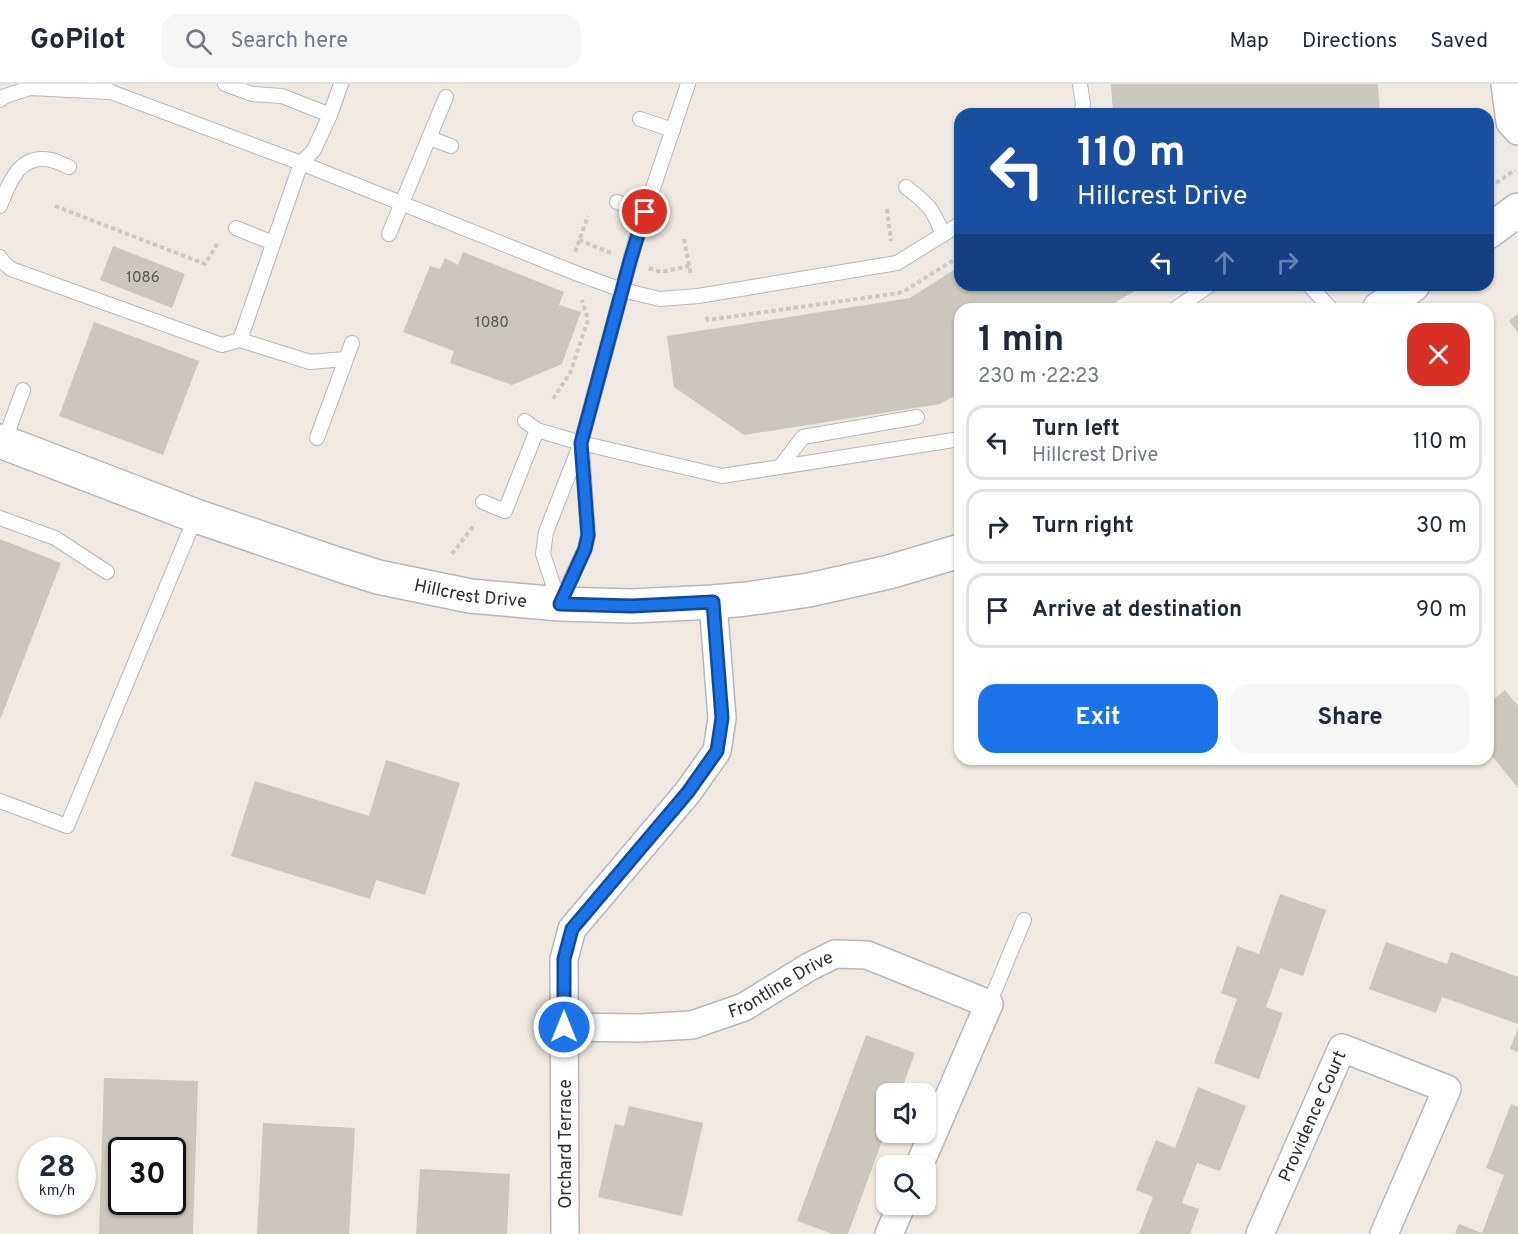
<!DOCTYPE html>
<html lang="en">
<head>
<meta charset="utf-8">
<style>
  body { margin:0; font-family:Overpass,sans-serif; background:#f6f6f7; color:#1f2937; height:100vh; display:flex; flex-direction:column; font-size:22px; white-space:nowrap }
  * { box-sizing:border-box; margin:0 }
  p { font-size:20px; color:#747a83 }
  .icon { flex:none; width:33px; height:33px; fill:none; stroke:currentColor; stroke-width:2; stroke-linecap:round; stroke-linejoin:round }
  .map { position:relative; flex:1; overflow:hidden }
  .side { position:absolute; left:954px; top:219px; width:540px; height:462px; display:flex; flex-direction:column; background:#fff; border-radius:18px; box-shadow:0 2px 4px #0004 }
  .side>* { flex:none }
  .hud { position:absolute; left:954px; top:24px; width:540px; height:183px; border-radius:18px; box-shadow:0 2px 4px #0004; background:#1a4fa0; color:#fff; overflow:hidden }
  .buttons { position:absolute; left:876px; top:999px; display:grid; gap:12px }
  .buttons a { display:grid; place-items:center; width:60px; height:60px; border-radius:12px; background:#fff; box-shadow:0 2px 4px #0004; font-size:30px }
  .speed { position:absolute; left:18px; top:1053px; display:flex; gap:12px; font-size:30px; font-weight:700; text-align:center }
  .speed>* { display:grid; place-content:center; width:78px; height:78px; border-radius:50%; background:#fff; box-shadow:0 2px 4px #0004; line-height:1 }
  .speed small { font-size:15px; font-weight:400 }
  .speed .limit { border:3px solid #111; border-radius:9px; background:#fff; color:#111 }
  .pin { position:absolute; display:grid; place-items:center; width:51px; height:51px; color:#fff; margin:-26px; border:3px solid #fff; border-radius:50%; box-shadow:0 2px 6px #0007 }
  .me { position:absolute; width:66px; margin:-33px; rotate:0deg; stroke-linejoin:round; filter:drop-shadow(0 0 4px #0008) }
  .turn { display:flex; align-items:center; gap:21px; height:126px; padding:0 24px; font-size:27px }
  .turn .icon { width:78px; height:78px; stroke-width:2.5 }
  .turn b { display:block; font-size:42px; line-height:51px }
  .lanes { display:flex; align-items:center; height:57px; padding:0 24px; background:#0003; justify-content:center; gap:30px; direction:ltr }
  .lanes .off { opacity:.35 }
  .round { display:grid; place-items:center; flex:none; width:63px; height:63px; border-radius:18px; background:#f6f6f7 }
  .overview { display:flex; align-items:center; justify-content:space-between; height:102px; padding:0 24px }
  h1 { font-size:36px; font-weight:700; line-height:45px }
  .button { display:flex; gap:12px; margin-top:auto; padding:12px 24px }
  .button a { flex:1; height:69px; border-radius:18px; background:#1a73e8; color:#fff; font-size:24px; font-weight:700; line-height:69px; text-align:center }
  .button a+a { background:#f6f6f7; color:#1f2937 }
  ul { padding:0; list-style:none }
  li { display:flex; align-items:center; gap:18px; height:75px; margin:0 12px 9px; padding:0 12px; border:3px solid #e0e1e3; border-radius:18px }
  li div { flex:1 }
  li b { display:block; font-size:22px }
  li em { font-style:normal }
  header { display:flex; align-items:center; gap:36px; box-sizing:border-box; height:84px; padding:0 30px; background:#fff; border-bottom:2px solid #e0e1e3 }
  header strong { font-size:28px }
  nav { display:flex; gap:33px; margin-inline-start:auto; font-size:21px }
  .search { width:420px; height:54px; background:#f6f6f7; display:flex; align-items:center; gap:15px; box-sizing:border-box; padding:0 21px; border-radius:18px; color:#747a83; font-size:22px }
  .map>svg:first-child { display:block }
  .building { fill:#cbc7bf; fill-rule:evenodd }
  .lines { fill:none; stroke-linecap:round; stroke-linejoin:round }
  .lane-casing { stroke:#b4b7c1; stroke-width:16 }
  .street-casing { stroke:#b4b7c1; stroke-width:30 }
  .secondary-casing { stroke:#b4b7c1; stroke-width:36 }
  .path { stroke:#c9c9c9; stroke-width:4; stroke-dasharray:4.5 3; stroke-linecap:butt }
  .lane { stroke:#fff; stroke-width:14 }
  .street { stroke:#fff; stroke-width:27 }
  .secondary { stroke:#fff; stroke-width:33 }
  .route-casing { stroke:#114b97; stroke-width:15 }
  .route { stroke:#1a73e8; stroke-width:10 }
  .labels { text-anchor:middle; stroke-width:4.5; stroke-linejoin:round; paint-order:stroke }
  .number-label { font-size:15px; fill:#555452 }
  .street-label { font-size:18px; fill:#2e2e2e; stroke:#fff }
</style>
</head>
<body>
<header>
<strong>GoPilot</strong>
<div class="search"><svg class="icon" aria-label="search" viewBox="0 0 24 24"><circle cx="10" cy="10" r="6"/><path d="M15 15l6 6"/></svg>Search here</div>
<nav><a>Map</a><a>Directions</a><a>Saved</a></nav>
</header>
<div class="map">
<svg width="1518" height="1150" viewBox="0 0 1518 1150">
  <rect width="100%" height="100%" fill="#efe9e1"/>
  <g class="building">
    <path d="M1111,0H1378L1380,30H1113Z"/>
    <path d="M113,162L185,190L172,224L100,196Z"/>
    <path d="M463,168L564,208L559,221L581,228L562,280L512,301L450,279L454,267L403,248L430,182L440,185L445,174L458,181Z"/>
    <path d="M960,182V201H1145L1104,225H960V309L940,320L744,351L674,303L667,252L910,214Z"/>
    <path d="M1518,230V249L1509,237Z"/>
    <path d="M94,238L199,277L163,371L59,332Z"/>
    <path d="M0,455L61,479L0,636Z"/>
    <path d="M1505,606L1518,622V704L1488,667V620Z"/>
    <path d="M386,676L460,699L425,811L376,796L370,815L231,772L255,697L369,732Z"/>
    <path d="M1280,810L1326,826L1303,892L1280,884L1266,923L1283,929L1259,995L1214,979L1237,915L1221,909L1237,862L1259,870Z"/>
    <path d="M1386,858L1447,880L1451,868L1518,893V940L1442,913L1436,929L1369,905Z"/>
    <path d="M1518,944V968L1510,965Z"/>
    <path d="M866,951L915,969L900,1010H886V1046L848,1150H833L797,1137Z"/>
    <path d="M104,994L198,997L193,1150H99ZM122,1066H172V1118H122Z"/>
    <path d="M1198,1003L1246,1022L1220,1087L1197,1079L1182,1119L1199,1125L1190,1150H1139L1153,1113L1136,1106L1156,1056L1175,1064Z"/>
    <path d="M1511,1020L1518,1023V1150H1455L1459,1140L1482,1149L1504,1091L1486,1084Z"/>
    <path d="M629,1022L703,1039L682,1132L598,1113L615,1040L624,1042Z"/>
    <path d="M263,1039L355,1044L349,1150H257Z"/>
    <path d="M420,1085L510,1090L507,1150H416Z"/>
  </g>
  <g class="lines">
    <defs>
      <g id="lane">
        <path d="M98,0L111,8L301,79L578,190L622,206L660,215L698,212L897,179L960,140"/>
        <path d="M225,0L252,10L282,12L330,31"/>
        <path d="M1080,0L1083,20L1081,30"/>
        <path d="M0,16L5,12L30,4L109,8"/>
        <path d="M640,35L673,46"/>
        <path d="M429,54L451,62"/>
        <path d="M906,103C929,121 932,123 943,151"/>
        <path d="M617,118L645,128"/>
        <path d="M0,122C9,99 19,69 51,76C57,77 63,81 69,83"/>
        <path d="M236,144L273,159"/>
        <path d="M389,150L446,13"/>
        <path d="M0,173L3,178L11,185L222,261L240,256L310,278L345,275"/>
        <path d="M1309,201L1331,225"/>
        <path d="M1175,225L1210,201"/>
        <path d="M240,256L301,79L314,66L330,31L341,0"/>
        <path d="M525,337L537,346L581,359L722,392L960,355"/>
        <path d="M317,354L352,259"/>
        <path d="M4,358L23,306"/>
        <path d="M780,383L803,353L917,333"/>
        <path d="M483,418L505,427L537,346"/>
        <path d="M0,434L55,454L107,488"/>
        <path d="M559,518L543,470L546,448L581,359L636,155L688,0"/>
        <path d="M560,518L585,465L588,451L582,364"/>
        <path d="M0,717L67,742L196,432"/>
        <path d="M989,920L1024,836"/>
      </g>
      <g id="street">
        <path d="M1505,0L1510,38L1518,47"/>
        <path id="s1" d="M564,943L639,944L692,941L744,923L809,883L835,870L867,871L989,920L919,1082"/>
        <path d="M565,1150L564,875L572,845L688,708L717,667L722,634L713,518"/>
        <path d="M889,1150L902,1120"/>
        <path id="s2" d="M1260,1150L1342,964L1447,1005L1384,1150"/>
      </g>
      <g id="secondary">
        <path d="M1488,148L1518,126"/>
        <path d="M1379,225L1413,201"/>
        <path id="s3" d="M0,357L196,432L340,481L378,493L470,512L560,520L632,522L713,518L746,515L809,506L889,488L960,467"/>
      </g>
    </defs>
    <use href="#lane" class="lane-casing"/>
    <use href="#street" class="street-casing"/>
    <use href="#secondary" class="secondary-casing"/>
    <g class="path">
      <path d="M1496,99L1515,86"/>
      <path d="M55,122L205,180L219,157"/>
      <path d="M887,125L891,157"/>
      <path d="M684,155L691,192"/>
      <path d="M579,156L611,169"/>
      <path d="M575,168L588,132"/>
      <path d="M649,184L661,188L689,182"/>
      <path d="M706,233L708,236L899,209L906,206L960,172"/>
      <path d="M553,315L570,289L588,236L582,216"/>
      <path d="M452,470L475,440"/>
    </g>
    <use href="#lane" class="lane"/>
    <use href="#street" class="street"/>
    <use href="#secondary" class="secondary"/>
  </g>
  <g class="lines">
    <defs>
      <path id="route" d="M564,943V875L572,845L688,708L717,667L722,634L713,518L632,522L560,520L585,465L588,451L581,359L630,177L645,128"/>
    </defs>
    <use href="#route" class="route-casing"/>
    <use href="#route" class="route"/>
  </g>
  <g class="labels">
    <g class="number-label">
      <text x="143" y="198">1086</text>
      <text x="492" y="243">1080</text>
    </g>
    <g class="street-label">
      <text dy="6" stroke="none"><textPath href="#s3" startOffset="496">Hillcrest Drive</textPath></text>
      <text dy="6" stroke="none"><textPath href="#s1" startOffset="226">Frontline Drive</textPath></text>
      <text dy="6" stroke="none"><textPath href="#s2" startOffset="129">Providence Court</textPath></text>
      <text transform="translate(565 1060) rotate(-90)" y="6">Orchard Terrace</text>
    </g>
  </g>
</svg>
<div class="buttons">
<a><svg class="icon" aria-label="sound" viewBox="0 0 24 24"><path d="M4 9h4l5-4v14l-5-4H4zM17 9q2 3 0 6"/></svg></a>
<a><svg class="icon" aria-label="search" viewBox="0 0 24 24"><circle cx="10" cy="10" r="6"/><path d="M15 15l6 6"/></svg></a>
</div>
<div class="speed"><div>28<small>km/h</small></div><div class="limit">30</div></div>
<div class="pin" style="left:645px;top:128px;background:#d93025"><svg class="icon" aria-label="arrive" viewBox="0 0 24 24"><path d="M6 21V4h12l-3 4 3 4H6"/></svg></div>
<svg class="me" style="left:564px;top:943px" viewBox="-20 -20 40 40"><circle r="17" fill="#1a73e8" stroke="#fff" stroke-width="3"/><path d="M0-11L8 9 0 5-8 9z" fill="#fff"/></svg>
<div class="hud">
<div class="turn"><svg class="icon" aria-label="left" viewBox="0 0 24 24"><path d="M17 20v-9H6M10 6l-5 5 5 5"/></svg><div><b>110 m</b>Hillcrest Drive</div></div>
<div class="lanes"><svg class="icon" aria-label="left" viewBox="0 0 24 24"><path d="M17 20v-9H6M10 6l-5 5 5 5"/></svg><svg class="icon off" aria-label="ahead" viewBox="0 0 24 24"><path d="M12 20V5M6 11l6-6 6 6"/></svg><svg class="icon off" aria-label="right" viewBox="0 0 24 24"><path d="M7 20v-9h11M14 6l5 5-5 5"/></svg></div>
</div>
<section class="side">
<div class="overview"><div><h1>1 min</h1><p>230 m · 22:23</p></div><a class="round" style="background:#d93025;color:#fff"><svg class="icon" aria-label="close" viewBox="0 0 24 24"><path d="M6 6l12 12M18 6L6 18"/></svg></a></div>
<ul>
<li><svg class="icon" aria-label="left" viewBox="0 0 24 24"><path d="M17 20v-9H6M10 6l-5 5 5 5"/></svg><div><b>Turn left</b><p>Hillcrest Drive</p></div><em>110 m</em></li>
<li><svg class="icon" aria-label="right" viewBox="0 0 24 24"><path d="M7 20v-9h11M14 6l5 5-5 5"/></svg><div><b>Turn right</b></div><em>30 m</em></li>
<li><svg class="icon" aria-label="arrive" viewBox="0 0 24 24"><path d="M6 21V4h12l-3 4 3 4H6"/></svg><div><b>Arrive at destination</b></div><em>90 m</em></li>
</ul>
<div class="button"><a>Exit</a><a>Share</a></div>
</section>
</div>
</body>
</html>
